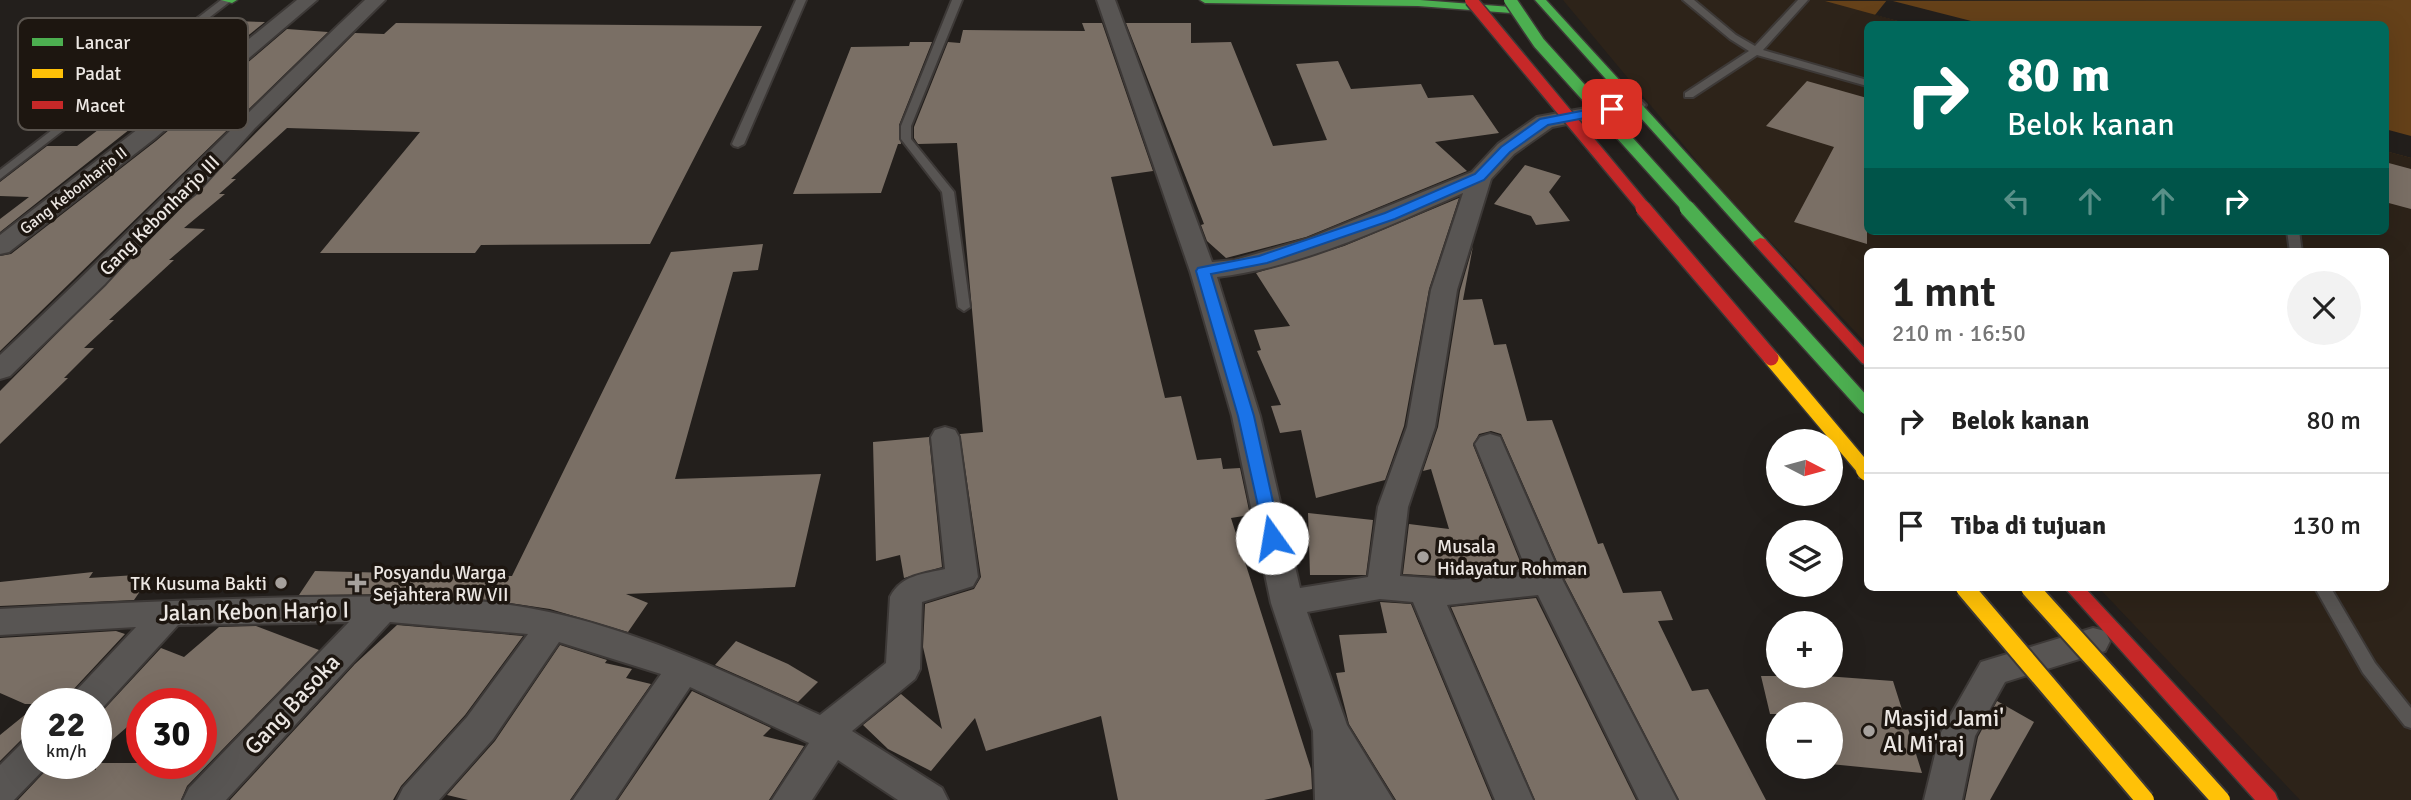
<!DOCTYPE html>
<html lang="id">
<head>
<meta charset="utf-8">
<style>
  body { margin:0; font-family:Signika,sans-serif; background:#f2f2f2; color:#222; height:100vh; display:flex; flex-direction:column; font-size:26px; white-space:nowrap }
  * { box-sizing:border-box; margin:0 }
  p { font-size:23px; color:#767676 }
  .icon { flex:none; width:38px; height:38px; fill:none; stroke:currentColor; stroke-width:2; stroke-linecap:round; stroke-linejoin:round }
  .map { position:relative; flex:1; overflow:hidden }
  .side { position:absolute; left:1864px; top:248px; width:525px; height:343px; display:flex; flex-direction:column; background:#fff; border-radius:10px; box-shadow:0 7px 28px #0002 }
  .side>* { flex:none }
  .guide { position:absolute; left:1864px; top:21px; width:525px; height:214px; border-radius:10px; box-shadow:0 7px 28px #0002; background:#00695c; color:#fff; overflow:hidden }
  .needle { width:46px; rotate:96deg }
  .tools { position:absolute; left:1766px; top:429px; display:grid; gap:14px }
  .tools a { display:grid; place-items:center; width:77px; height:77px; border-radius:50%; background:#fff; box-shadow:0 7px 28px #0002; font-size:35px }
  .speed { position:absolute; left:21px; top:688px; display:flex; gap:14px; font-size:35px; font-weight:700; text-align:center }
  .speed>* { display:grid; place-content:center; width:91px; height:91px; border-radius:50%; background:#fff; box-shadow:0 7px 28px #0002; line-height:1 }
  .speed small { font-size:18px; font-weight:400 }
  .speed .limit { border:10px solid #d22; background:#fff; color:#111 }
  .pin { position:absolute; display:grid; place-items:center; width:60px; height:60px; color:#fff; margin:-30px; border-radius:14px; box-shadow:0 4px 10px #0006 }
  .me { position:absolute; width:77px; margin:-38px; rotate:347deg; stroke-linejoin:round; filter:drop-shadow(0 0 5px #0008) }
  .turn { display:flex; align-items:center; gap:24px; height:147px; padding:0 28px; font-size:32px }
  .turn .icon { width:91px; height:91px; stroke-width:2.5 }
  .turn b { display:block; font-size:49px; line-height:60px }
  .lanes { display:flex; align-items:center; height:66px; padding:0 28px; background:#0003; justify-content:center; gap:35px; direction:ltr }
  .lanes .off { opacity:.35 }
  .round { display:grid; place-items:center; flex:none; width:74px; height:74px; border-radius:37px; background:#f2f2f2 }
  .headline { display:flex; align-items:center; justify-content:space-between; height:119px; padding:0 28px }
  h1 { font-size:42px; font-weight:600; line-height:52px }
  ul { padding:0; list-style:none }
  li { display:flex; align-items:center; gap:21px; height:105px; padding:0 28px; border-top:2px solid #e0e0e0 }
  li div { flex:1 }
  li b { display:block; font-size:26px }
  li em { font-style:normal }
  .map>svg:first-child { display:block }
  .built { fill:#2d2319 }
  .water { fill:#654119 }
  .pier { fill:#231f1c }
  .building { fill:#7a6f65 }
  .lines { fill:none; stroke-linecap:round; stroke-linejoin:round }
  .lane-casing { stroke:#3d3937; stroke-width:4 }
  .street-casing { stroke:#3d3937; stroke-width:4 }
  .fast-casing { stroke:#3d3937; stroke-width:3 }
  .jam-casing { stroke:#3d3937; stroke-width:3 }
  .lane { fill:#585553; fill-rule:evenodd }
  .street { fill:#585553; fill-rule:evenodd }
  .fast { fill:#4caf50; fill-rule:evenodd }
  .jam { fill:#c62828; fill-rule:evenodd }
  .fast-bridge-far1-casing { stroke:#3d3937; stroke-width:15; stroke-linecap:butt }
  .fast-bridge-casing { stroke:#3d3937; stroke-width:18; stroke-linecap:butt }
  .slow-bridge-far1-casing { stroke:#3d3937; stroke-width:18; stroke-linecap:butt }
  .slow-bridge-casing { stroke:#3d3937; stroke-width:22; stroke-linecap:butt }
  .jam-bridge-far1-casing { stroke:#3d3937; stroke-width:15; stroke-linecap:butt }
  .jam-bridge-casing { stroke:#3d3937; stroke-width:18; stroke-linecap:butt }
  .fast-bridge-far1 { stroke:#4caf50; stroke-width:12 }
  .fast-bridge { stroke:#4caf50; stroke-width:15 }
  .slow-bridge-far1 { stroke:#ffc107; stroke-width:15 }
  .slow-bridge { stroke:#ffc107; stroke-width:18 }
  .jam-bridge-far1 { stroke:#c62828; stroke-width:12 }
  .jam-bridge { stroke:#c62828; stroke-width:15 }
  .route { fill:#1a73e8; stroke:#114b97; stroke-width:2 }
  .poi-dot { fill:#a6a19d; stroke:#1d1610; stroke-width:2.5 }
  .labels { text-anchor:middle; stroke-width:7; stroke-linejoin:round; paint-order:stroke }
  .far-street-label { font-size:16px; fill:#ece7e3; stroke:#1d1610 }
  .street-label { font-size:19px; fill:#ece7e3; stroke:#1d1610 }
  .poi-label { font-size:19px; fill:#ece7e3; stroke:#1d1610; text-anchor:start }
  .near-street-label { font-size:23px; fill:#ece7e3; stroke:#1d1610 }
  .near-poi-label { font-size:23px; fill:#ece7e3; stroke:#1d1610; text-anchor:start }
  .key { fill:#1d1610; stroke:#5b554f; stroke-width:2 }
  .key-label { font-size:19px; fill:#ece7e3 }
</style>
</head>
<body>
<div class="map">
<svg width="2411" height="800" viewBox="0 0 2411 800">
  <rect width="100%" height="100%" fill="#231f1c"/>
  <path class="built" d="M1563,0H1826L1909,24H1867V231H2385V151L2411,158V800H2300L2099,588H2385V252H1867V344L1716,184Z"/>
  <path class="water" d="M2411,0V158L2385,151V24H1909L1825,1Z"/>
  <g class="pier">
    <path d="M1887,0H1889L1983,24H1909L1875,15Z"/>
    <path d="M2385,129L2411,136V158L2385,151Z"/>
  </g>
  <g class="building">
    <path d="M234,21L265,22L0,232V219L29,197L0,196V182L47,146H77L162,81L157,80L165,74H160L173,62L220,26H228Z"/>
    <path d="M396,23L762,26L650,244L481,245L475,253H320L420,132L287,128L231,179H236L219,194H225L184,228L205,229L169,260H174L109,320H114L84,348H94L64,378H68L0,444V391L355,33L384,34Z"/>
    <path d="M1082,23H1102L1153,171L1111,177L1165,398L1181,396L1197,460L1221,458L1223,469L1240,468L1250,515L1231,518L1311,769L1312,789L1264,800H1118L1101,716L986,751L975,718L931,771L888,749L863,725L901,694L942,729L923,647L925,604L974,589L981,577L960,434L983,432L957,143L918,144L914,138V127L948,42L960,43L963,30L1085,31Z"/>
    <path d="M1126,23H1191V43L1231,42L1273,146L1327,140L1296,64L1338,61L1351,89L1421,84L1428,98L1473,95L1499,133L1435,142L1467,171L1306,237L1226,258L1207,241L1201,225L1204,224Z"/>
    <path d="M287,29L328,32L0,351V256L11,254L156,141Z"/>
    <path d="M910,42H932L899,125L901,144H898L881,193L793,194L851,47L909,46Z"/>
    <path d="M1807,81L1867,98V244L1794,222L1834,147L1766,126Z"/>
    <path d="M2385,162L2411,169V209L2385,202Z"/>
    <path d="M1525,165L1561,176L1549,192L1570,221L1536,225L1531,216L1494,204Z"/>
    <path d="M1459,198L1429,289L1404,426L1385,480L1316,498L1301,430L1280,433L1271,406L1281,405L1257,351L1261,350L1254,330L1290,326L1256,273L1344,246Z"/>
    <path d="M763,244L758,270L733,272L675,479L821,474L795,587L626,594L648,603L628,632L550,609L490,600L398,594L299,595L315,571L512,576L671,252Z"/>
    <path d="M1473,246L1463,300L1482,299L1494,345L1506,344L1527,421L1552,420L1598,544L1603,543L1623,593L1661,591L1673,620L1658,621L1692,691L1708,689L1766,800H1679L1565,580L1501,434L1491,431L1479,434L1473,445L1523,569L1455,577L1403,574L1409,524L1449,529L1431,469L1423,471L1438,427L1460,291Z"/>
    <path d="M929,437L942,567L904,578L900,555L876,561L873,442Z"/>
    <path d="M1308,513L1373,520L1366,575H1310Z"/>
    <path d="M93,572L89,578L152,574L134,600L0,606V582Z"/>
    <path d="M1536,598L1636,800H1535L1451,607Z"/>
    <path d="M1380,602L1411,604L1492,800H1396L1349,724L1336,673L1345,672L1339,635L1387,633Z"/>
    <path d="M397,625L523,636L465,715L401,786L393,800H230L355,664Z"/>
    <path d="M256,626L319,650L187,786L181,800H18L53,763H79L96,770V763H201V704H142V714L96,754V718L161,648L184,657L219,627Z"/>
    <path d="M116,631L125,634L71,692L66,704H25L0,693V638Z"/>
    <path d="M736,641L788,664L818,682L798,702L715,665Z"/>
    <path d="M560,645L607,660L605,663L632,669L626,678L651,684L570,800H468L447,795L495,741Z"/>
    <path d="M1761,676H1825L1893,681L1922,773L1830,764V714H1770Z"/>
    <path d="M692,691L771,728L763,736L804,746L769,800H618Z"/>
    <path d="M1997,701L2034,722L1990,800H1965L1978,737Z"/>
    <path d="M37,705V734L22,739L0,761V735Z"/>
  </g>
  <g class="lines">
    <defs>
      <g id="lane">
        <path d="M221,0H232L0,179V170Z"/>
        <path d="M796,0H806L744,144L738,147L734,146L732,144Z"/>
        <path d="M952,0H962L911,126V139L954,192L970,307L964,311L958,307L942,192L901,139V126Z"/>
        <path d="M1683,0H1694L1736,35L1755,46L1798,0H1808L1763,50L1867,80V86L1757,55L1693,97H1685V93L1749,51L1730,39Z"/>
        <path d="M2287,231H2299L2302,252H2290Z"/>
        <path d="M2315,588H2331L2375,663L2411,708V728L2405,726L2363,673Z"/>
      </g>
      <g id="street">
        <path d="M297,0H317L154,139L9,252L0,254V235L138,129Z"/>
        <path d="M365,0H385L255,128L197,192L164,219L105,284L10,376L0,379V355C124,239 241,117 365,0Z"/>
        <path d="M1097,0H1115L1212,262L1235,260L1307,239L1472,172L1498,144L1537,117L1635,99L1642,101L1646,105L1642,109L1552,127L1514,154L1491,179L1457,290L1435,427L1408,507L1400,576L1455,580L1527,571L1475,444L1480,437L1490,434L1500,437L1563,581L1677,800H1639L1538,595L1447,605L1533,800H1495L1413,602L1380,599L1307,612L1347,725L1393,800H1315L1313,731L1271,603L1232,416L1190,271ZM1463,193L1431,290L1407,427L1378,507L1368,577L1300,588L1260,416L1217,277C1302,267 1386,227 1463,193Z"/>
        <path d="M945,427L955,430L959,437L978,577L973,586L922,602L920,669L915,679L852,731L942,788L948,800H898L838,760L812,800H772L809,743L690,687L615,800H573L661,674L559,642L493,739L439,800H397L403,788L467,717L528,634L390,622L226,800H183L189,788L349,622L178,625L96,715V704H68L73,694L136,627L0,635V609C102,603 204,599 307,597C386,596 471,595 549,612C644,633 733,675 820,715L886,663L890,597C901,575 923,574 945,569L931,437L935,430Z"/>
        <path d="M2093,628L2105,631L2110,641L2105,651L2005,682L1975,736L1962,800H1924L1940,734L1981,662Z"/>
        <path d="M37,736V763H50L14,800H0V765L24,741Z"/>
      </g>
      <g id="fast">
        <path d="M221,0H237L232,3Z"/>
        <path d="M1200,0H1420L1511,7L1516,10L1511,13L1418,6L1205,3Z"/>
        <path d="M1535,0H1546L1765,239L1767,242L1765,245H1755Z"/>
      </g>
      <g id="jam">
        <path d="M1760,238L1765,239L1867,351V365L1862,363L1755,245L1753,242Z"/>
        <path d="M2065,588H2085L2275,793L2278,800H2255Z"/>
      </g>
    </defs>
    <use href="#lane" class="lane-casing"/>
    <use href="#street" class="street-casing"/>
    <use href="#fast" class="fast-casing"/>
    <use href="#jam" class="jam-casing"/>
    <use href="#lane" class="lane"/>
    <use href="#street" class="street"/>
    <use href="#fast" class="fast"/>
    <use href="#jam" class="jam"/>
    <defs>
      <path id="fast-bridge-far1" d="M1510,0L1539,43L1689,209"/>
      <path id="fast-bridge" d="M1687,208L1867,407"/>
      <path id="slow-bridge-far1" d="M1771,358L1866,471"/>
      <g id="slow-bridge">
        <path d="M1865,470L1867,472"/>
        <path d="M1965,588L2145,800"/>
        <path d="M2030,588L2221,800"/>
      </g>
      <path id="jam-bridge-far1" d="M1471,0L1645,209"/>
      <path id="jam-bridge" d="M1643,208L1771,358"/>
    </defs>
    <use href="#fast-bridge-far1" class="fast-bridge-far1-casing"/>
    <use href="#fast-bridge" class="fast-bridge-casing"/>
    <use href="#slow-bridge-far1" class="slow-bridge-far1-casing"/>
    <use href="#slow-bridge" class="slow-bridge-casing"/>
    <use href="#jam-bridge-far1" class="jam-bridge-far1-casing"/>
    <use href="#jam-bridge" class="jam-bridge-casing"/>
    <use href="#fast-bridge-far1" class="fast-bridge-far1"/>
    <use href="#fast-bridge" class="fast-bridge"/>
    <use href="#slow-bridge-far1" class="slow-bridge-far1"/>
    <use href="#slow-bridge" class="slow-bridge"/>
    <use href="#jam-bridge-far1" class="jam-bridge-far1"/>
    <use href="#jam-bridge" class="jam-bridge"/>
  </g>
  <path class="route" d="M1612,105L1617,106V112L1548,125L1510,152L1484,180L1395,219L1267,263L1211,274L1254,416L1281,538L1272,544L1266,542L1238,416L1196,271L1198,268L1259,256L1385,213L1475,174L1501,147L1540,119Z"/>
  <g class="poi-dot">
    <circle cx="1423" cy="557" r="7"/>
    <circle cx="281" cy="583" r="7"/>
    <path d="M353.5 572.5h7v7h7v7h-7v7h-7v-7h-7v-7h7z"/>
    <circle cx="1869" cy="731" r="7"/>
  </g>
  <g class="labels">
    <g class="far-street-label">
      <text transform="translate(73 190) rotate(-38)" y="6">Gang Kebonharjo II</text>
    </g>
    <g class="street-label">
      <text transform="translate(159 215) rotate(-45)" y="7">Gang Kebonharjo III</text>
    </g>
    <g class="poi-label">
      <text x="1437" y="553">Musala<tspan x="1437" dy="22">Hidayatur Rohman</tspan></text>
      <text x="373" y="579">Posyandu Warga<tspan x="373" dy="22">Sejahtera RW VII</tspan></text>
      <text x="267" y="590" text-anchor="end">TK Kusuma Bakti</text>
    </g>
    <g class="near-street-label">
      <text transform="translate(254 611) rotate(-1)" y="8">Jalan Kebon Harjo I</text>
      <text transform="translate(292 704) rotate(-47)" y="8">Gang Basoka</text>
    </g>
    <g class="near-poi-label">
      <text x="1883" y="726">Masjid Jami'<tspan x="1883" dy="26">Al Mi'raj</tspan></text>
    </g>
  </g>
  <rect x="18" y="18" width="230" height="112" rx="10" class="key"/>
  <rect x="32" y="38" width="31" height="8" fill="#4caf50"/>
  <rect x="32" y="69" width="31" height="9" fill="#ffc107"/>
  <rect x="32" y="101" width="31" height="8" fill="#c62828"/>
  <g class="key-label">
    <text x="75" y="49">Lancar</text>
    <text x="75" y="80">Padat</text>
    <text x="75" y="112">Macet</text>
  </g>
</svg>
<div class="tools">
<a><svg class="needle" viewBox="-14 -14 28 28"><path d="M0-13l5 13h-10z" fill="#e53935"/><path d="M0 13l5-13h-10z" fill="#767676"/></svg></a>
<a><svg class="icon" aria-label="layers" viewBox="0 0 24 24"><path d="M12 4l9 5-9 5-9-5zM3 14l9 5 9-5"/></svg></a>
<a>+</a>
<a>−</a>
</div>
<div class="speed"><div>22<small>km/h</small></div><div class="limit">30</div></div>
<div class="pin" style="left:1612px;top:109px;background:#d93025"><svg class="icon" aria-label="arrive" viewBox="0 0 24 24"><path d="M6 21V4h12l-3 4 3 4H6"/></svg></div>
<svg class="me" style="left:1272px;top:538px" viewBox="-20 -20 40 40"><circle r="19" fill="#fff"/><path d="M0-13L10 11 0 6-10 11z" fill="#1a73e8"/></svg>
<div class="guide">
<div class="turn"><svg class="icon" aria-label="right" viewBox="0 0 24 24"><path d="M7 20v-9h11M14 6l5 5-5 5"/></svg><div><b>80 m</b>Belok kanan</div></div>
<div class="lanes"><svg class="icon off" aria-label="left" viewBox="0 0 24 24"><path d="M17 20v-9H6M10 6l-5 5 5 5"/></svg><svg class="icon off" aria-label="ahead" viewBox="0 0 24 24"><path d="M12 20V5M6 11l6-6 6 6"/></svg><svg class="icon off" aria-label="ahead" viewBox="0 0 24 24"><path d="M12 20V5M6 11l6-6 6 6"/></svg><svg class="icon" aria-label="right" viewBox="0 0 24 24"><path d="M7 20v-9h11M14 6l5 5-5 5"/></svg></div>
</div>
<section class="side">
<div class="headline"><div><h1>1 mnt</h1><p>210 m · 16:50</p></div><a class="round"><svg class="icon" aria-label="close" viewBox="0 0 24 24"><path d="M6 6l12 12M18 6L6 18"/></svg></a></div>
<ul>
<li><svg class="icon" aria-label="right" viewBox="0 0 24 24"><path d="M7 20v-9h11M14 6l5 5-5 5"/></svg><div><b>Belok kanan</b></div><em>80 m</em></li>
<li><svg class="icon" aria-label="arrive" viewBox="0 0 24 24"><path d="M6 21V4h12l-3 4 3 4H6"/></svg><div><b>Tiba di tujuan</b></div><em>130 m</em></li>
</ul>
</section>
</div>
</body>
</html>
